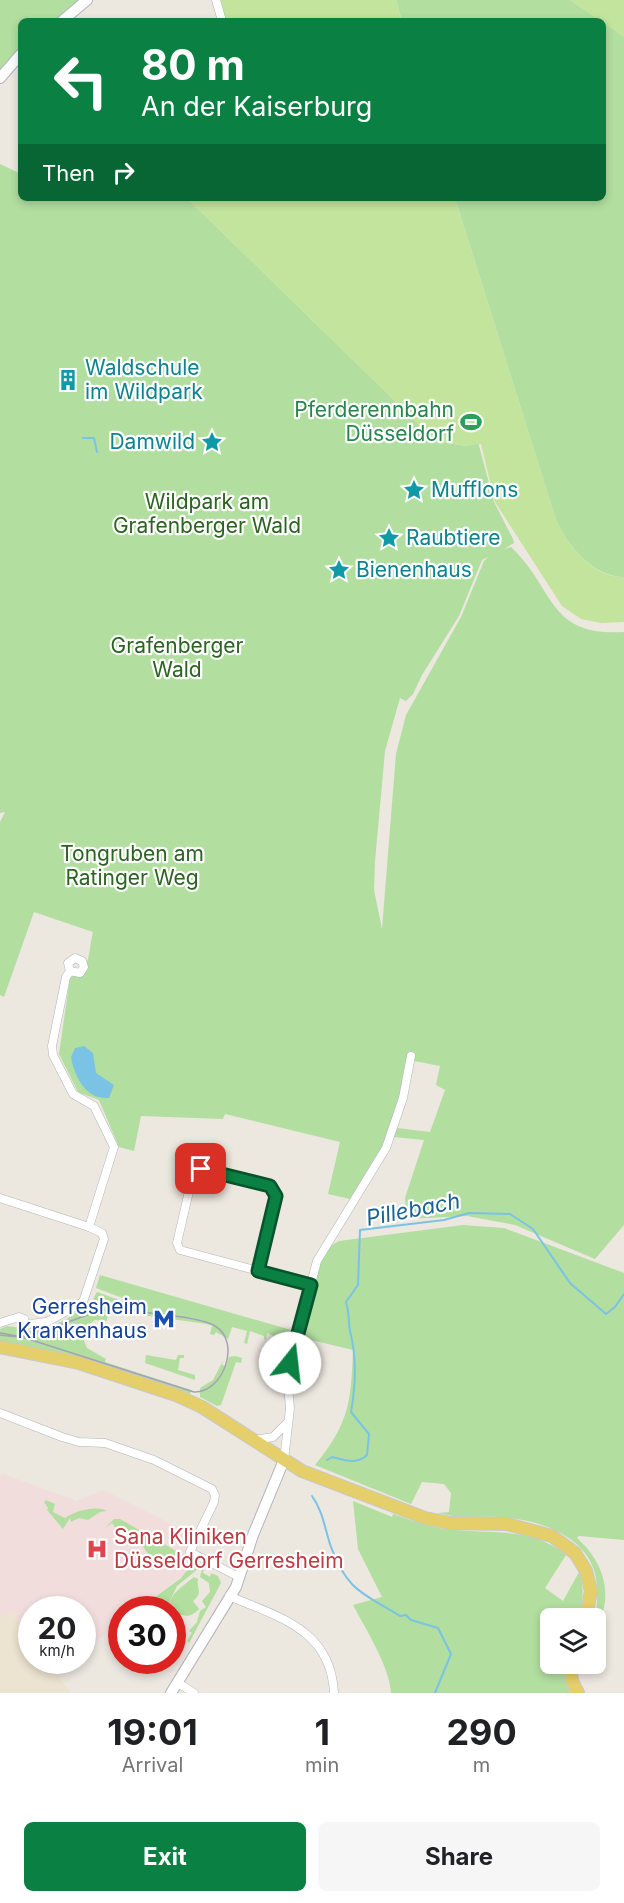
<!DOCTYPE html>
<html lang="en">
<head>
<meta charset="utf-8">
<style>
  body { margin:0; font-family:Inter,sans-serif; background:#f6f6f6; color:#202124; height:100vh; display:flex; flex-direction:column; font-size:22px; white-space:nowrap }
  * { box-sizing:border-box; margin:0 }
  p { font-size:20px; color:#757577 }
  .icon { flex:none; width:33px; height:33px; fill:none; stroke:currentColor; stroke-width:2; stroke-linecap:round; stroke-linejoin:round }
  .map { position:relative; height:1693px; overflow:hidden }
  .sheet { display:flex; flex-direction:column; background:#fff; flex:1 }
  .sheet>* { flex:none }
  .guide { position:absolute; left:18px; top:18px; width:588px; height:183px; border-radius:9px; box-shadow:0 3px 9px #0003; background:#0b8043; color:#fff; overflow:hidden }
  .tools { position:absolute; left:540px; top:1608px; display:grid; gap:12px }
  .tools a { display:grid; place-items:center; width:66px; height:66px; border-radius:9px; background:#fff; box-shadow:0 3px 9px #0003; font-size:30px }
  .speed { position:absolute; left:18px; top:1596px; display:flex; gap:12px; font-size:30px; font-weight:700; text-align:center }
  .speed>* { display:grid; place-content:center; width:78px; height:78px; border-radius:50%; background:#fff; box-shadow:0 3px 9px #0003; line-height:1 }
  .speed small { font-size:15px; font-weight:400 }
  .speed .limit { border:9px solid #d22; background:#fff; color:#111 }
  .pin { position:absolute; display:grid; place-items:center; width:51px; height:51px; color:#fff; margin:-26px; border-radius:12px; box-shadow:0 3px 9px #0006 }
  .me { position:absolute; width:66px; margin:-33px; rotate:16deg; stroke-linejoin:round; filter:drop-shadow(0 0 4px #0008) }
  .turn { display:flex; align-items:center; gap:21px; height:126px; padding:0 24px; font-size:27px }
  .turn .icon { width:78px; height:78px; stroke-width:2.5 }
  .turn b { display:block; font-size:42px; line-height:51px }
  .then { display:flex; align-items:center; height:57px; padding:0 24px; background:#0003; gap:12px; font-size:22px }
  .eta { display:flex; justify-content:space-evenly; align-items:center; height:102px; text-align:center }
  .eta b { font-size:36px; font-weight:700; line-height:42px }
  .cta { display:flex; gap:12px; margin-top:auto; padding:12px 24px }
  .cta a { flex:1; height:69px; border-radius:9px; background:#0b8043; color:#fff; font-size:24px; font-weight:700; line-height:69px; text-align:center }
  .cta a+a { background:#f6f6f6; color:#202124 }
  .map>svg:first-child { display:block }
  .education { fill:#ece4d0 }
  .medical { fill:#f2dddd }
  .green { fill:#b2dea0; fill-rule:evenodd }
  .pitch { fill:#c2e49d }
  .water { fill:#7bc3e5 }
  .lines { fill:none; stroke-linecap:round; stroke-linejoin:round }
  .stream { stroke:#7bc3e5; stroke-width:2 }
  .street-casing { stroke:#b2b4be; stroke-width:9 }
  .secondary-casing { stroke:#b2b4be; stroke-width:12 }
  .primary-casing { stroke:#c8c8c8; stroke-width:14 }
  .street { stroke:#fff; stroke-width:8 }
  .secondary { stroke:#fff; stroke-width:10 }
  .primary { stroke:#e5cf6b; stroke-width:12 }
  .tram { stroke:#a2a4b4; stroke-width:1.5 }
  .route-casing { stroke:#07532c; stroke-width:15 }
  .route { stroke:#0b8043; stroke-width:10 }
  .labels { text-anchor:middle; stroke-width:4.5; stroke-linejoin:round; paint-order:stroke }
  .culture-label { font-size:21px; fill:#0d838f; stroke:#fff; text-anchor:start }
  .leisure-label { font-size:21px; fill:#27864d; stroke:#fff; text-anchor:end }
  .park-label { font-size:21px; fill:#2b6321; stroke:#fff }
  .transit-label { font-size:21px; fill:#164399; stroke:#fff; text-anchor:end }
  .health-label { font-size:21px; fill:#be3a42; stroke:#fff; text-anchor:start }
  .water-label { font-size:22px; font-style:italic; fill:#196292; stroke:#fff }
</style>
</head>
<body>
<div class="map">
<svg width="624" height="1693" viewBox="0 0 624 1693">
  <rect width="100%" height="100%" fill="#ece7df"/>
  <path class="education" d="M11,1611L31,1639L32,1660L47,1661L71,1693H0V1619Z"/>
  <path class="medical" d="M3,1474L77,1501L103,1490L196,1536L193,1563L190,1569L139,1609L122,1610L121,1622L83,1651L82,1610H32L31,1639L11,1611L0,1619V1476Z"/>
  <g class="green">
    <path d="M0,0H82L56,21H21V50L0,74Z"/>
    <path d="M396,0H570L601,21H402Z"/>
    <path d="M603,22L624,37V577C593,577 568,546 556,520L455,198H603Z"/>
    <path d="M0,164L21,174V198H187L436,441L466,446L478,442L494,502L513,539L514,543L504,549L511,547C555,588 547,637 624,632V1225L595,1259L515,1225L467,1216L407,1219L405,1198L424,1140L394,1137L397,1128L430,1132L445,1090L436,1085L440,1066L409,1060L393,1128L350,1199L328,1194L340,1142L225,1114L223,1119L141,1116L134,1151L119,1147L99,1100L78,1092L59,1054L70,978C93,965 87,957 93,932L34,912L4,997L0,995V822L5,812L0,813ZM488,557L484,561L461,617L406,715L396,754L382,929L374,890L375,861L385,751L400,698L406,701L413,694L422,675L459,616L482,560Z"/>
    <path d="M463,1225L504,1228L624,1273V1540L579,1536L577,1538C603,1561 615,1595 596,1628C595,1612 600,1589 594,1570C581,1532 534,1519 498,1517C479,1516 458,1519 438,1513L449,1512L451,1493L444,1484L422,1482L411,1504L315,1465C349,1424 351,1402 353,1350L303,1338L315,1279L322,1257L332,1245L339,1241Z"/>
    <path d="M100,1275L291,1330L287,1348L279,1353L282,1340L267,1333L266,1340L264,1339V1336L250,1331L247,1344L244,1343L247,1331L232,1327L228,1339L216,1332L214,1335L210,1334L212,1326L207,1324L113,1311L111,1305L136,1308V1303L96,1288Z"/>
    <path d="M97,1292L133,1305L109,1302L107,1321L95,1320L85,1327L76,1324L73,1333L82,1336L87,1348L106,1359L105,1362L191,1390L189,1399L0,1343V1329L7,1326L22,1328L25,1332C44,1330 76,1319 86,1302L91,1303Z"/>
    <path d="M146,1355L176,1360L178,1355H184V1358H180L178,1370L195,1375V1380L145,1363Z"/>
    <path d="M235,1356L242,1358L241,1363L236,1362L221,1405L217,1406L200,1397V1388L213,1380L223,1361L222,1365L226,1366L229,1357Z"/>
    <path d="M46,1500L55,1504L53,1512L65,1518C75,1511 96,1505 107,1511L100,1512L88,1520L79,1518L71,1522L70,1518L63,1529L47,1510L48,1508L44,1502Z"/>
    <path d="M353,1501L392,1517L393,1514C411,1520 428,1527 447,1529C489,1535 531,1525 566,1555L545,1588L563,1601L579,1572C585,1589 583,1603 578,1618H550V1664H564L565,1682L570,1693H391C390,1667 365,1628 353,1605L382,1597L358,1549Z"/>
    <path d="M114,1519H120L178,1552L173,1562L159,1570L136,1536L130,1540L121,1528L117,1530L112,1523L105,1528Z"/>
    <path d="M193,1563L204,1569L203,1573L210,1577L211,1573L218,1576L221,1583L189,1643L187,1641L192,1633L189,1631L197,1622L200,1611L206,1607L202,1601L210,1592L209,1583L200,1577L202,1569L199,1568L177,1586L166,1609H139L181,1578Z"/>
    <path d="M194,1577L198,1579C196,1590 204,1592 193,1601L199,1609C187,1622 179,1613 168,1609C170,1593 182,1587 194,1577Z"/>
  </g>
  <g class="pitch">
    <path d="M220,0H396L402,21H225Z"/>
    <path d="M570,0H624V37Z"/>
    <path d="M187,198H455L556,520C568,546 593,578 624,577V622L601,623L581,619L562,606L495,502L481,444L466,446L436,441Z"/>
  </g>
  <path class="water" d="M84,1046L93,1053L96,1073L114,1085L109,1098C86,1100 74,1076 71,1057L75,1048Z"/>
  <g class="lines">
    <g class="stream">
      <path d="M83,438H94L97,452"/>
      <path d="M327,1460L332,1457C344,1460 357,1465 367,1455L369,1434L351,1412C356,1384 357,1358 350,1331C348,1320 350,1315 346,1302L358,1285L360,1230L444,1220L469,1213L510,1214L533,1229L570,1283L606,1314L615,1307L624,1294"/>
      <path d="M312,1496C323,1511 325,1530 331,1547C348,1592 363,1593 400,1616L406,1615L411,1620L438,1628L451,1654L435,1693"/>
    </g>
    <defs>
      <g id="street">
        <path d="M216,0L222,21"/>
        <path d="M0,1198L89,1227L114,1147L94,1106L73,1094L53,1055L52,1046L66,977L70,971L68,963L75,958L82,961L84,967L80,973L70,971"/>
        <path d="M258,1271L276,1196L270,1186L198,1169L193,1174L177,1243L180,1250L311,1285"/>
        <path d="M0,1323L19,1317L24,1319"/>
        <path d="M30,1324L47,1322L83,1302L104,1239L102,1233L89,1227"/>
        <path d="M0,1413L62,1437L79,1442L105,1443L154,1460L212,1489L215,1495L214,1502L190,1552L239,1577"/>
        <path d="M254,1440L273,1437L287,1423"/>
        <path d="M284,1460L290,1408L287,1375L317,1261L386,1148L403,1098L411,1056"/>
        <path d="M229,1596C278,1617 331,1629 334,1693"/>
        <path d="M178,1683L194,1693"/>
      </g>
      <g id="secondary">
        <path d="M62,21L87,0"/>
        <path d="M0,78L21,54"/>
        <path d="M171,1693L236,1587L253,1535L284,1460"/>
      </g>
      <g id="primary">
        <path d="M0,1347L79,1363L176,1395L202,1407L302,1471L425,1518L450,1523L507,1524L552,1536L575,1553L586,1571L591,1591L586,1618"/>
        <path d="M570,1664L572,1681L578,1693"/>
      </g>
    </defs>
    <use href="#street" class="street-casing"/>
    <use href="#secondary" class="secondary-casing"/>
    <use href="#primary" class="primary-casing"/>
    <use href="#street" class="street"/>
    <use href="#secondary" class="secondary"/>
    <use href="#primary" class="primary"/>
    <path class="tram" d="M0,1333C8,1334 15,1336 22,1337L194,1392C223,1393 242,1342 215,1326C199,1316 135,1312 113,1309L98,1311L33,1335C22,1337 11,1337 0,1335"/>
  </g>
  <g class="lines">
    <defs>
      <path id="route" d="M201,1169L270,1186L276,1196L258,1271L311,1285L290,1363"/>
    </defs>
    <use href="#route" class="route-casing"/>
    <use href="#route" class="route"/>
  </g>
  <defs>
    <symbol id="building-bare" viewBox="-9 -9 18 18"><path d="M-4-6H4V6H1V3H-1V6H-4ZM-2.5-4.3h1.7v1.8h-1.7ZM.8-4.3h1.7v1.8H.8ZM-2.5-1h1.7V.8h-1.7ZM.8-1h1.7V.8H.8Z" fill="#0f9aa8" stroke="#fff" stroke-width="2.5" paint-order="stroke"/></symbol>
    <symbol id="stadium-bare" viewBox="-9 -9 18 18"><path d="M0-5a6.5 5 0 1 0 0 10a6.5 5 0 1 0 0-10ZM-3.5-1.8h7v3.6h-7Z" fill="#2e9e5b" stroke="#fff" stroke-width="2.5" paint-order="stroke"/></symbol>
    <symbol id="sight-bare" viewBox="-9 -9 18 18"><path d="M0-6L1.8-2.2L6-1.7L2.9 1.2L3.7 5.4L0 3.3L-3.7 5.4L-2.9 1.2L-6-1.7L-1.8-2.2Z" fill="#0f9aa8" stroke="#fff" stroke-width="2.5" paint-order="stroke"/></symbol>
    <symbol id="metro-bare" viewBox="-9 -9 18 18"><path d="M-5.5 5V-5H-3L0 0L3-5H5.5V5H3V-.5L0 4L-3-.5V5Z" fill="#1a4fb4" stroke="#fff" stroke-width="2.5" paint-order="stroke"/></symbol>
    <symbol id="hospital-bare" viewBox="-9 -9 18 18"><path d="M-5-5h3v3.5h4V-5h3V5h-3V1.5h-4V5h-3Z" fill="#e0444e" stroke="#fff" stroke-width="2.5" paint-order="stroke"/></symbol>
  </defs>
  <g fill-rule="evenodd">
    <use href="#building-bare" x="53" y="365" width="30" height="30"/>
    <use href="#stadium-bare" x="456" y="407" width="30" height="30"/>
    <use href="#sight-bare" x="197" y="427" width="30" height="30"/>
    <use href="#sight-bare" x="399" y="475" width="30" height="30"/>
    <use href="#sight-bare" x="374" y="523" width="30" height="30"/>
    <use href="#sight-bare" x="324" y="555" width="30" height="30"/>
    <use href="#metro-bare" x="149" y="1304" width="30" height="30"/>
    <use href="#hospital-bare" x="82" y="1534" width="30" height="30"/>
  </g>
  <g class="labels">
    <g class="culture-label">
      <text x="85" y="375">Waldschule<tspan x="85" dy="24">im Wildpark</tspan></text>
      <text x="195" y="449" text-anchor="end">Damwild</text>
      <text x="431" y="497">Mufflons</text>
      <text x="406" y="545">Raubtiere</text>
      <text x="356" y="577">Bienenhaus</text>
    </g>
    <g class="leisure-label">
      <text x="454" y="417">Pferderennbahn<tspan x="454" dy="24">Düsseldorf</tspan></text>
    </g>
    <g class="park-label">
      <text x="207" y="509">Wildpark am<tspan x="207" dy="24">Grafenberger Wald</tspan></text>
      <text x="177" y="653">Grafenberger<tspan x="177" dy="24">Wald</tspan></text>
      <text x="132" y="861">Tongruben am<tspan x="132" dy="24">Ratinger Weg</tspan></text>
    </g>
    <g class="transit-label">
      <text x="147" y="1314">Gerresheim<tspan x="147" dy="24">Krankenhaus</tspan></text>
    </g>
    <g class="health-label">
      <text x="114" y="1544">Sana Kliniken<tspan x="114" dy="24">Düsseldorf Gerresheim</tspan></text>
    </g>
    <g class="water-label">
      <text transform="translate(413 1209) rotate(-11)" y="8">Pillebach</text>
    </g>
  </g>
</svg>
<div class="tools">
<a><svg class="icon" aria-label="layers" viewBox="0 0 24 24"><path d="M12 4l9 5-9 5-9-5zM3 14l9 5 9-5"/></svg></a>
</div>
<div class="speed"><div>20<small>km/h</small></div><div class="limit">30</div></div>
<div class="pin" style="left:201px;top:1169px;background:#d93025"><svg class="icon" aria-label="arrive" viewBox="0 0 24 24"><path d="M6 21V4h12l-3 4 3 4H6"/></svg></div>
<svg class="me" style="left:290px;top:1363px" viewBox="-20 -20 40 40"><circle r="19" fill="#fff"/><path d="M0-13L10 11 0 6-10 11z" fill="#0b8043"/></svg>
<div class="guide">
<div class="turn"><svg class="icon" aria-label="left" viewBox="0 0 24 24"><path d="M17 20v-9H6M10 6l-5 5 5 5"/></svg><div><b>80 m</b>An der Kaiserburg</div></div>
<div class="then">Then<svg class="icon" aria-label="right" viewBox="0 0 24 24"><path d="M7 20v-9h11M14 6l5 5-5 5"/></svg></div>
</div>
</div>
<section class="sheet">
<div class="eta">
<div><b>19:01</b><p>Arrival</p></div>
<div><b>1</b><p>min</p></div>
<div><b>290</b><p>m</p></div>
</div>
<div class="cta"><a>Exit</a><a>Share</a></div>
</section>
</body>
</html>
